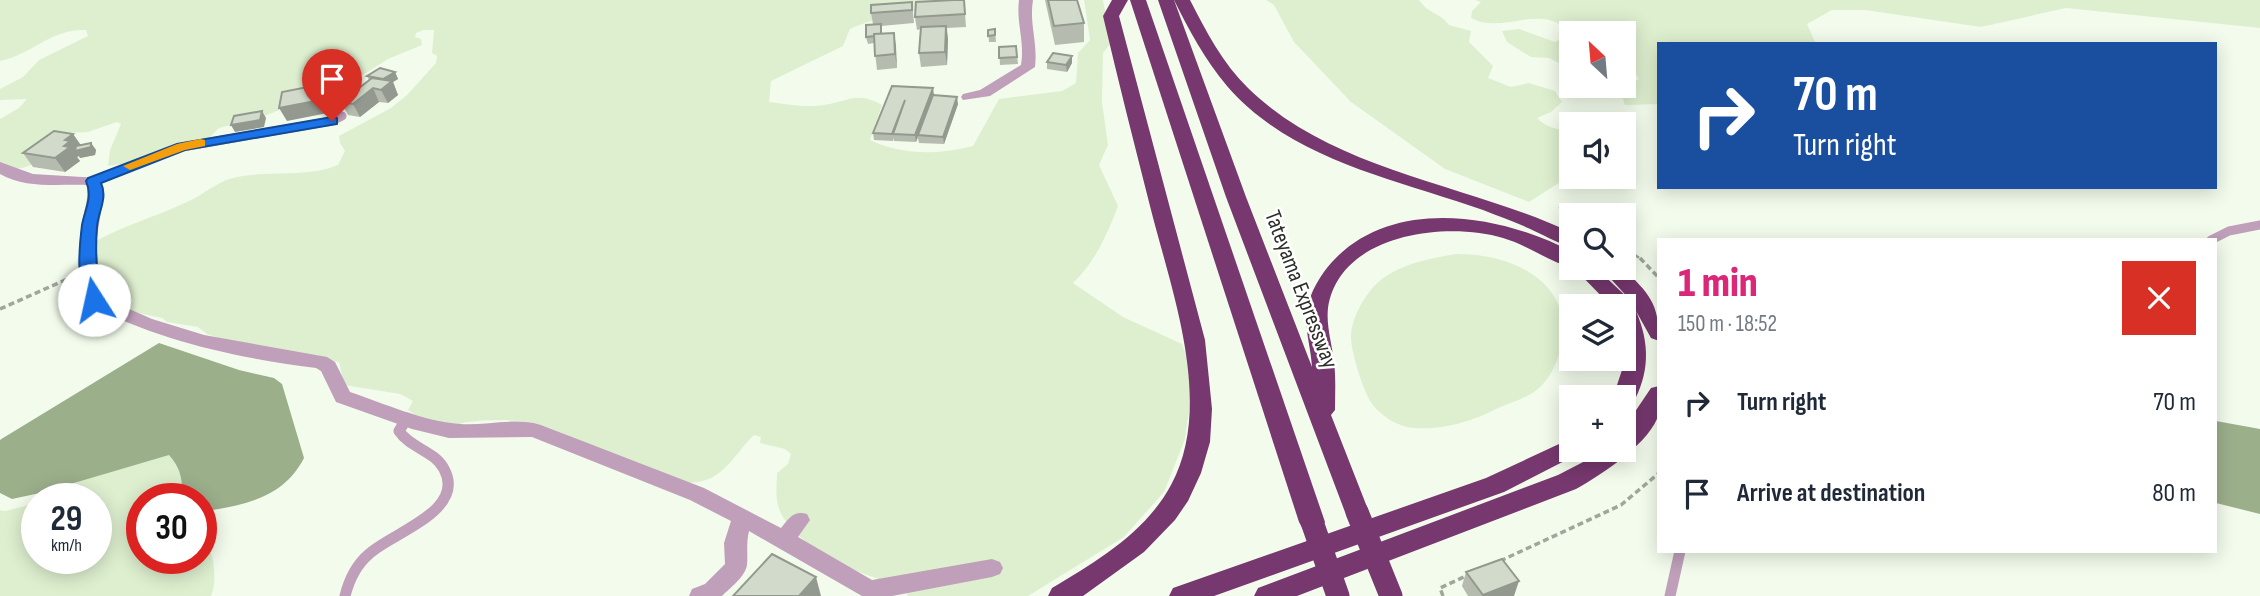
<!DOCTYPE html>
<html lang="en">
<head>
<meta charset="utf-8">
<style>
  body { margin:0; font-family:"Sofia Sans Condensed",sans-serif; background:#f6f6f7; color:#1f2937; height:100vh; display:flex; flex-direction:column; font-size:26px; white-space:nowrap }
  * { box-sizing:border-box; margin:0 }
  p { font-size:23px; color:#747a83 }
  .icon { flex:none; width:38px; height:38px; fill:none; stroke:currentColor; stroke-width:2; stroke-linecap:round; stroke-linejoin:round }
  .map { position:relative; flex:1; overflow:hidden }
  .sheet { position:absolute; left:1657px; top:238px; width:560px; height:315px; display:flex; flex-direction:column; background:#fff; border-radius:0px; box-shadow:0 4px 18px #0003 }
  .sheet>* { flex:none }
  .top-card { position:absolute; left:1657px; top:42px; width:560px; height:147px; border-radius:0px; box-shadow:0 4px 18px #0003; background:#1a4fa0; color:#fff; overflow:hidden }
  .needle { width:46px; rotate:334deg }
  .tools { position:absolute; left:1559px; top:21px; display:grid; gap:14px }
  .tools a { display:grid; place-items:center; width:77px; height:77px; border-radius:0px; background:#fff; box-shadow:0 4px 18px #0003; font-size:35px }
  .speed { position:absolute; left:21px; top:483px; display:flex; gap:14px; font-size:35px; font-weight:700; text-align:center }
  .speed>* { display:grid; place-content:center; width:91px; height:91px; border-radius:50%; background:#fff; box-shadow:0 4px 18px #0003; line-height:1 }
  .speed small { font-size:18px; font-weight:400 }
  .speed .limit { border:10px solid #d22; background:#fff; color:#111 }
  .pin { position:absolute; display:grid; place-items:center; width:60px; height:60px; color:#fff; margin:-72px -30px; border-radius:50% 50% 50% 0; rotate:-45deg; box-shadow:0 0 7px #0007 }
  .pin .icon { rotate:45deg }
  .me { position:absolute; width:77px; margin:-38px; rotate:350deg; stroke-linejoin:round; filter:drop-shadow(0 0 5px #0008) }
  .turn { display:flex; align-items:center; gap:24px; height:147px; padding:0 21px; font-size:32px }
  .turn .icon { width:91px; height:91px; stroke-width:2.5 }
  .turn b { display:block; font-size:49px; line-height:60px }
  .round { display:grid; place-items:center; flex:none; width:74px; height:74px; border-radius:0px; background:#f6f6f7 }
  .summary { display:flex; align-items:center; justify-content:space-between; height:119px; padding:0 21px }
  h1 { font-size:42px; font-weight:800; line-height:52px; color:#db2777 }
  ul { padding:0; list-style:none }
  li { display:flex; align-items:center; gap:21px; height:91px; padding:0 21px }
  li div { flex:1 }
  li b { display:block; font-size:26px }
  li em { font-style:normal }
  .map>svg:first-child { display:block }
  .green { fill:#deefcf }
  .water { fill:#9caf8b }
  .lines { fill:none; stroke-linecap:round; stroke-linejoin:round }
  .path-far1 { stroke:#a0a69b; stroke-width:2.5; stroke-dasharray:4.5 2.5; stroke-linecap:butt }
  .path { stroke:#a0a69b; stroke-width:3.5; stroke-dasharray:6 3.5; stroke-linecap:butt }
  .lane-far1 { stroke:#bf9fb9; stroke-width:9 }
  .lane { stroke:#bf9fb9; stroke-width:11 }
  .street { fill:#bf9fb9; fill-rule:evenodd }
  .highway { fill:#77386f; fill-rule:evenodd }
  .highway-bridge { stroke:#77386f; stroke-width:23 }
  .wall { fill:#b5bcaf }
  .shaded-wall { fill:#93998e }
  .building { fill:#d2dbcb; stroke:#93998e; stroke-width:2 }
  .route { fill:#1a73e8; stroke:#114b97; stroke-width:2 }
  .slow { fill:#f59e0b }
  .labels { text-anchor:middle; stroke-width:5; stroke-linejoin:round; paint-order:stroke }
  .street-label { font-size:23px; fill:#2b2e28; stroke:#fff }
</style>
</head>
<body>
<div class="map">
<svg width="2260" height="596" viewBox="0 0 2260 596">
  <rect width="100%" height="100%" fill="#f3fcec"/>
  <g class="green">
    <path d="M0,0H937L936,5C908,16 877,16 850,29L843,46L771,81L769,102C786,104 807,108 824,105C850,101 856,91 882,105L870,140C901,155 940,155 973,146L999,99L1062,91L1076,83L1078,53L1090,40L1084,0H1103L1111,43L1103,53L1102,102L1108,145L1099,165L1118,206C1107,235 1095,262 1073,283L1123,317L1182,344L1194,377L1185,439L1164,492L1124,537L1028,596H908L900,583C864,580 787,543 778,505C775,495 777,483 777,473L788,464L791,454L785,449L760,443L761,437L754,435C736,452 725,478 698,482C657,490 581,435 537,424C516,419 489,419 468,422C460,423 448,429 442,428C431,426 417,416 408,410L413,401L400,394L344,385L339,362L230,342L207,334L198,327L167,322L162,318L138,313L114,302L97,290L81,284L79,279H72L79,268L77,261C79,256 81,251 85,248C118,226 158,217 193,199C208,191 220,180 237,177C270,170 307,178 338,165L345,151L340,143L339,136L391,108L407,95L436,63L437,56L432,53L434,30H424L416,33L415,37L421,39L422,45L388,59L366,73L346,80L339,86L262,117L219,128L210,137L197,142L127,163L108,166L110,150L121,124L117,122L88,132L68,133C51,148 27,182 0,163V119L19,108L27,99L0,100V89L23,77L39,60L88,36L86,30C49,29 34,54 0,61Z"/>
    <path d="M1266,0H1419C1427,13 1441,13 1449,25L1471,31L1469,42L1493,66L1488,78L1511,87L1529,83L1555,91L1562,102L1551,112L1537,118C1546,127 1559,132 1571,128V175L1529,202L1445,169L1351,102L1294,42L1274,5Z"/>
    <path d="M1475,0H2260V28L2066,8L1981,27L1865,10H1832L1807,24L1816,44H1659V104L1625,105L1621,93L1626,86L1639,79L1633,70L1624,66V33H1572L1571,69L1549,58L1531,57L1507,42L1502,31L1519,29L1555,42L1570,34C1544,0 1503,36 1471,18L1472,11L1481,2Z"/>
    <path d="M1456,254C1507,253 1572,279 1562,341C1559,358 1552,377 1539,388C1528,398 1509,403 1496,409C1471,422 1442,430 1414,428C1399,427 1382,417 1373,405C1364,394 1350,350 1351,335C1352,319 1360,304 1370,291C1389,266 1426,259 1456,254Z"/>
    <path d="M182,450L190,499H142V558H201V530C212,546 219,578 211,596H0V510L5,511L37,503V558H96V499H53L104,464Z"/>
  </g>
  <g class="water">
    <path d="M159,343L239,370L274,378L282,384L304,458C283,499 243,505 201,512V499H182C183,481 181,468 169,455L40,493L12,499L0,493V440L3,438Z"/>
    <path d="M2216,421L2260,429V514L2216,503Z"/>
  </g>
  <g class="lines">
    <g class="path-far1">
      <path d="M1559,207L1572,215"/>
      <path d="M1624,247L1642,260"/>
    </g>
    <g class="path">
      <path d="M1640,258L1659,278"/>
      <path d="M0,309L72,277"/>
      <path d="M1500,561L1621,505L1659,473"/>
      <path d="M1443,596L1440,588L1468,575"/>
    </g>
    <g class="lane-far1">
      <path d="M93,181L182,147L332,121L342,116"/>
      <path d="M2211,240L2229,231L2260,225"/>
    </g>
    <g class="lane">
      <path d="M345,596C349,580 356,565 369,554C391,533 467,511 444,469C435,451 410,448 399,431L407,418"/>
      <path d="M1670,596L1680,551"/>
    </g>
    <g class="street">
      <path d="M1019,0H1033C1029,23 1038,43 1035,67L990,96L963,100L961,97L963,94L980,90L1021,65C1025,42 1016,22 1019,0Z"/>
      <path d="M0,162L33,174L99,178L104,192L96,243L101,291L102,297L152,319L204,335L327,357L335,362L350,392C386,404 422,421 460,424C486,426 515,417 541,425L704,488L781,528C789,518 794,510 807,514L810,520L798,537L872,580L992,559L1000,562L1003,568L1000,574L992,577L892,596H862L749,531C746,543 748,553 747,565C745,577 730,588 722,596H689L692,589L705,584L725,564L724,543L731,521L690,500L532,437L449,438L412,429L336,402L321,371L316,368C237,358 159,341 88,304C76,283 78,247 82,223C84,210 89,199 87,185C58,184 26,189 0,174Z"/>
    </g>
    <g class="highway">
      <path d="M1112,0H1128L1119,16L1205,340L1212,409L1210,442L1201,473L1188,501L1175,520L1144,552L1083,596H1048L1052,588C1096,562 1146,532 1171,485C1215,404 1171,290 1150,206C1134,143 1118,80 1103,16Z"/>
      <path d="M1130,0H1146L1325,522L1321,529L1312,532L1303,529L1299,522Z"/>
      <path d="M1158,0H1174L1246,197L1312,367C1311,348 1304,328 1307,309C1310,292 1321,274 1332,262C1392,196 1501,214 1572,252V268C1548,261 1527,245 1503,238C1445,221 1339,234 1328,308C1326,326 1332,344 1334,362C1336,378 1335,394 1335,410L1331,415L1369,512L1366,519L1357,522L1348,519L1345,512L1226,197Z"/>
      <path d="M1174,0H1190C1206,31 1223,64 1248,88C1334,172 1467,183 1572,233V247C1556,243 1542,234 1528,228C1513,221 1498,216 1483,210C1395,179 1291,160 1227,86C1205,60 1189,30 1174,0Z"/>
      <path d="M1574,268H1596L1630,300L1601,268H1623C1649,294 1659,302 1659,341L1651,338L1636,311C1650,344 1650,373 1632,405L1624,407V397H1613L1624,364V306H1611Z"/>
      <path d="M1659,386C1659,394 1661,405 1659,413C1652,442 1601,475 1576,489L1297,596H1254L1258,588L1558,475L1589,459L1600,450H1624V428L1651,388Z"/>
      <path d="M1572,438V450H1582L1580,453L1504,492L1214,596H1169L1173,588L1486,478Z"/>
    </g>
    <g class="highway-bridge">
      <path d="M1357,512L1391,596"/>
      <path d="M1312,522L1338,596"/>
    </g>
  </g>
  <g class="wall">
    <path d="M964,0L966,27L947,28L948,39L947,65L921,67L919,53L921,29L917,30L915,17Z"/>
    <path d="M1045,0H1077L1084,23V42L1055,45Z"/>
    <path d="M912,2L914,23L881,26L882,34L894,33L897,68L877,70L874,43L868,44L866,37L873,24L871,13Z"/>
    <path d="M995,29L996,42H989L988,30Z"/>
    <path d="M1016,46L1018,64L1000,65L999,47Z"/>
    <path d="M1072,56V63L1067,72L1047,69V62Z"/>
    <path d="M395,72L398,79L393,82L398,95L388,103L379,102L360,117L348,115L341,102L369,80L367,76Z"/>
    <path d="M934,95L958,104L944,144L919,143L918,138L916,142L894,141V138L893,141L874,140L873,133Z"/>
    <path d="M91,143L96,150L95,155L80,158L79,156L77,157L80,161L65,172L33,167L23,153L81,145Z"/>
    <path d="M1466,572L1514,596H1468L1462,586Z"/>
  </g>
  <g class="shaded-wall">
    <path d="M946,26L948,39L947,65L945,52Z"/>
    <path d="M894,33L896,46L897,68L895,54Z"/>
    <path d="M1072,56V63L1067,72L1066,65Z"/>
    <path d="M395,72L398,79L393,82L398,95L388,103L381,90L382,80Z"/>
    <path d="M333,82L340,96L338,111L287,121L279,108Z"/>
    <path d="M373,88L379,102L360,117L353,104Z"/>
    <path d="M933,88L934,95L918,135L916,142L915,135Z"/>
    <path d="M957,97L958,104L944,144L943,137Z"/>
    <path d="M262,111L266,118L264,127L235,132L231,125Z"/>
    <path d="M73,134L83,148L91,143L96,150L95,155L80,158L79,156L77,157L80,161L65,172L55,158L64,146L65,140Z"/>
    <path d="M816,577L821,596H799Z"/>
    <path d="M1519,581L1514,596H1483V595Z"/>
  </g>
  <g class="building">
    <path d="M954,0H964L965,14L915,17L916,2Z"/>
    <path d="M1048,0H1077L1084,23L1054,26Z"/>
    <path d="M912,2V10L871,13V5Z"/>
    <path d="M881,24V34H874V36L866,37V25Z"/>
    <path d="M946,26L945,52L919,53L921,27Z"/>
    <path d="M995,29V35L988,36V30Z"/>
    <path d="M894,33L895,54L875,56L874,34Z"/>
    <path d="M1016,46L1017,57L999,58V47Z"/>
    <path d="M1053,53L1072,56L1066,65L1047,62Z"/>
    <path d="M380,68L395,72L383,79L367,76Z"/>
    <path d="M372,78L392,81L381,90L373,88L353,104L341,102Z"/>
    <path d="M333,82L331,98L279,108L282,92Z"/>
    <path d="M892,86L933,88L915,135L893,134L905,100L892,134L873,133Z"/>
    <path d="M933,95L957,97L943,137L918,135Z"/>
    <path d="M262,111L260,120L231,125L234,116Z"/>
    <path d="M54,131L73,134L65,140L70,141L64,146L70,147L55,158L23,153Z"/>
    <path d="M91,143V147L75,151L76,146Z"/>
    <path d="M772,554L816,577L799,596H733Z"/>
    <path d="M1502,559L1519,581L1483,595L1466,572Z"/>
  </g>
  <path class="route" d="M332,117L337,118V124L185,150L101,183C108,198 98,212 97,227C95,253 96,275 102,300L99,304H88C76,281 79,250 82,225C85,209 93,197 86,181L88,178L177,144Z"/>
  <path class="slow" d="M200,139L205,140V146L185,150L130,170L123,166L177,144Z"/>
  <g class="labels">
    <g class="street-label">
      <text transform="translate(1302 289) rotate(69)" y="8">Tateyama Expressway</text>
    </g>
  </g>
</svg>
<div class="tools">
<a><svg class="needle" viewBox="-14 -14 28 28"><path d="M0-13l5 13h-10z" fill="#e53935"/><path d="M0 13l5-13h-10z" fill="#747a83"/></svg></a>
<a><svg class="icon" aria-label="sound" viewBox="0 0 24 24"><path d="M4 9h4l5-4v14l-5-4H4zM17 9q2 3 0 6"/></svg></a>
<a><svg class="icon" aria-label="search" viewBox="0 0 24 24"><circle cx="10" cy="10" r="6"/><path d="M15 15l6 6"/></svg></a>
<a><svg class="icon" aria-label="layers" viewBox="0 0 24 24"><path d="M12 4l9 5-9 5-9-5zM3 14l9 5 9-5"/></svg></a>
<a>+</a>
</div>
<div class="speed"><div>29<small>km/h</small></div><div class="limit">30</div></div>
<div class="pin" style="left:332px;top:121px;background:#d93025"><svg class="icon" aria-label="arrive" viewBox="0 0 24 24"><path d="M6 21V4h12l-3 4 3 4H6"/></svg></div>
<svg class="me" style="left:94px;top:300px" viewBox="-20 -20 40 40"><circle r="19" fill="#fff"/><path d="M0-13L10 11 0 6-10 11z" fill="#1a73e8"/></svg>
<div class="top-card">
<div class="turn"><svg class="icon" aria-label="right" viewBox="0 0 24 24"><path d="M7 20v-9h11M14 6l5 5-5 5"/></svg><div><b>70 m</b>Turn right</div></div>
</div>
<section class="sheet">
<div class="summary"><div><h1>1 min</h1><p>150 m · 18:52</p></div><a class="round" style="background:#d93025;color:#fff"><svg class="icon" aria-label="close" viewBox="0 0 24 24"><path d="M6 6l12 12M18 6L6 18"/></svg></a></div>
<ul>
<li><svg class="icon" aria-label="right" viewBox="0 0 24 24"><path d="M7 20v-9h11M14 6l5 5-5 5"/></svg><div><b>Turn right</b></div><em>70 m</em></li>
<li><svg class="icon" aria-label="arrive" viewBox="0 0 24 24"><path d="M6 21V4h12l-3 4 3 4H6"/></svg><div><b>Arrive at destination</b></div><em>80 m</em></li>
</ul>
</section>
</div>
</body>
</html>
